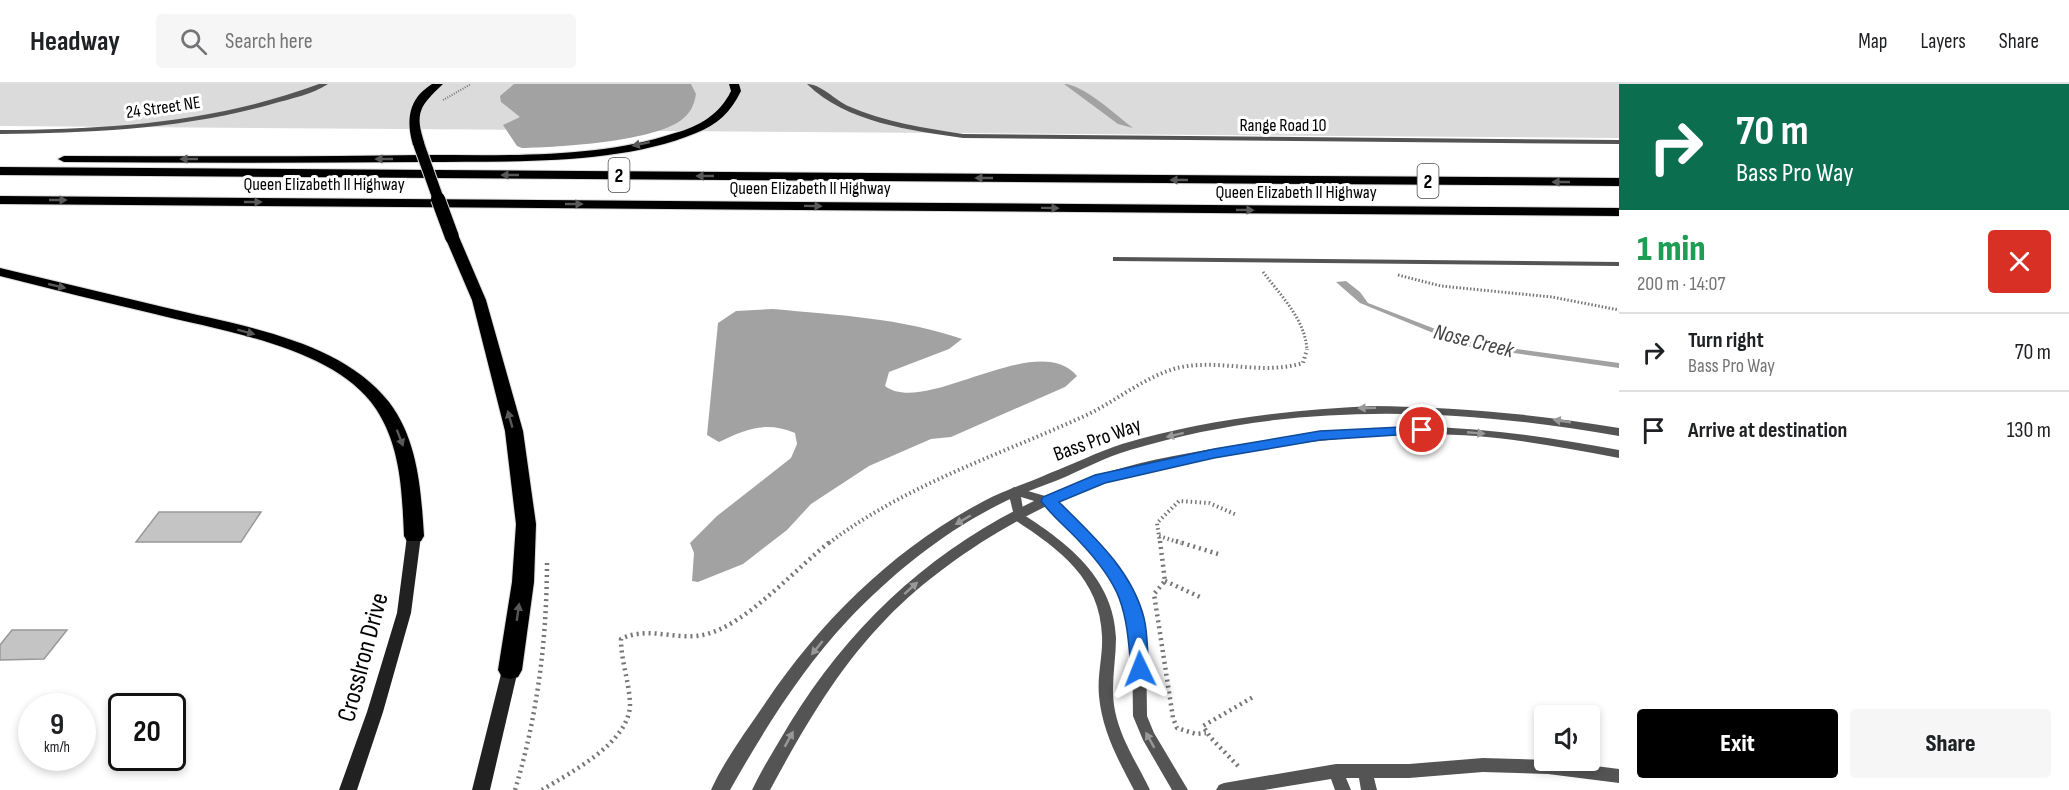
<!DOCTYPE html>
<html lang="en">
<head>
<meta charset="utf-8">
<style>
  body { margin:0; font-family:"Sofia Sans Condensed",sans-serif; background:#f6f6f6; color:#202124; height:100vh; display:flex; flex-direction:column; font-size:22px; white-space:nowrap }
  * { box-sizing:border-box; margin:0 }
  p { font-size:20px; color:#757577 }
  .icon { flex:none; width:33px; height:33px; fill:none; stroke:currentColor; stroke-width:2; stroke-linecap:round; stroke-linejoin:round }
  .map { position:relative; flex:1; overflow:hidden }
  .side { display:flex; flex-direction:column; background:#fff; width:450px }
  .side>* { flex:none }
  .top-card { background:#0b6e4f; color:#fff; overflow:hidden }
  .buttons { position:absolute; left:1534px; top:621px; display:grid; gap:12px }
  .buttons a { display:grid; place-items:center; width:66px; height:66px; border-radius:6px; background:#fff; box-shadow:0 3px 9px #0003; font-size:30px }
  .speed { position:absolute; left:18px; top:609px; display:flex; gap:12px; font-size:30px; font-weight:700; text-align:center }
  .speed>* { display:grid; place-content:center; width:78px; height:78px; border-radius:50%; background:#fff; box-shadow:0 3px 9px #0003; line-height:1 }
  .speed small { font-size:15px; font-weight:400 }
  .speed .limit { border:3px solid #111; border-radius:9px; background:#fff; color:#111 }
  .pin { position:absolute; display:grid; place-items:center; width:51px; height:51px; color:#fff; margin:-26px; border:3px solid #fff; border-radius:50%; box-shadow:0 2px 6px #0007 }
  .me { position:absolute; width:66px; margin:-33px; rotate:358deg; stroke-linejoin:round; filter:drop-shadow(0 0 4px #0008) }
  .turn { display:flex; align-items:center; gap:21px; height:126px; padding:0 18px; font-size:27px }
  .turn .icon { width:78px; height:78px; stroke-width:2.5 }
  .turn b { display:block; font-size:42px; line-height:51px }
  .round { display:grid; place-items:center; flex:none; width:63px; height:63px; border-radius:6px; background:#f6f6f6 }
  .head { display:flex; align-items:center; justify-content:space-between; height:102px; padding:0 18px }
  h1 { font-size:36px; font-weight:800; line-height:45px; color:#1e9e55 }
  .button { display:flex; gap:12px; margin-top:auto; padding:12px 18px }
  .button a { flex:1; height:69px; border-radius:6px; background:#000; color:#fff; font-size:24px; font-weight:800; line-height:69px; text-align:center }
  .button a+a { background:#f6f6f6; color:#202124 }
  ul { padding:0; list-style:none }
  li { display:flex; align-items:center; gap:18px; height:78px; padding:0 18px; border-top:2px solid #e0e0e0 }
  li div { flex:1 }
  li b { display:block; font-size:22px }
  li em { font-style:normal }
  header { display:flex; align-items:center; gap:36px; box-sizing:border-box; height:84px; padding:0 30px; background:#fff; border-bottom:2px solid #e0e0e0 }
  header strong { font-size:28px }
  nav { display:flex; gap:33px; margin-inline-start:auto; font-size:21px }
  .search { width:420px; height:54px; background:#f6f6f6; display:flex; align-items:center; gap:15px; box-sizing:border-box; padding:0 21px; border-radius:6px; color:#757577; font-size:22px }
  main { display:flex; flex:1; min-height:0 }
  .map>svg:first-child { display:block }
  .green { fill:#dbdbdb }
  .water { fill:#a2a2a2 }
  .building { fill:#c4c4c4; stroke:#989898; stroke-width:1.5 }
  .lines { fill:none; stroke-linecap:round; stroke-linejoin:round }
  .motorway-casing { stroke:#dbdbdb; stroke-width:2 }
  .path-far3 { stroke:#767676; stroke-width:2; stroke-dasharray:1 1.5; stroke-linecap:butt }
  .path-far2 { stroke:#767676; stroke-width:3; stroke-dasharray:1.5 2; stroke-linecap:butt }
  .path-far1 { stroke:#767676; stroke-width:4; stroke-dasharray:1.5 3; stroke-linecap:butt }
  .path { stroke:#767676; stroke-width:4.5; stroke-dasharray:2 4; stroke-linecap:butt }
  .service { fill:#545454; fill-rule:evenodd }
  .minor { fill:#545454; fill-rule:evenodd }
  .tertiary { fill:#545454; fill-rule:evenodd }
  .secondary { fill:#212121; fill-rule:evenodd }
  .motorway { fill:#000; fill-rule:evenodd }
  .motorway-bridge-far1-casing { stroke:#dbdbdb; stroke-width:13; stroke-linecap:butt }
  .motorway-bridge-casing { stroke:#dbdbdb; stroke-width:16; stroke-linecap:butt }
  .motorway-bridge-far1 { stroke:#000; stroke-width:11 }
  .motorway-bridge { stroke:#000; stroke-width:14 }
  .oneway { fill:#595959 }
  .oneway2 { fill:#989898 }
  .route { fill:#1a73e8; stroke:#114b97; stroke-width:1.5 }
  .labels { text-anchor:middle; stroke-width:6; stroke-linejoin:round; paint-order:stroke }
  .far-street-label { font-size:18px; fill:#000; stroke:#fff }
  .shield { fill:#fff; stroke:#4c4c4c; stroke-width:1.5 }
  .shield-label { font-size:20px; font-weight:bold; fill:#000 }
  .street-label { font-size:21px; fill:#000; stroke:#fff }
  .water-label { font-size:22px; font-style:italic; fill:#434343; stroke:#fff }
  .near-street-label { font-size:26px; fill:#000; stroke:#fff }
</style>
</head>
<body>
<header>
<strong>Headway</strong>
<div class="search"><svg class="icon" aria-label="search" viewBox="0 0 24 24"><circle cx="10" cy="10" r="6"/><path d="M15 15l6 6"/></svg>Search here</div>
<nav><a>Map</a><a>Layers</a><a>Share</a></nav>
</header>
<main>
<div class="map">
<svg width="1619" height="706" viewBox="0 0 1619 706">
  <rect width="100%" height="100%" fill="#fff"/>
  <path class="green" d="M0,0H1619V54L0,42Z"/>
  <g class="water">
    <path d="M514,0H691L696,10C694,22 690,30 680,37C649,58 560,63 522,64L517,62L503,41L520,33L501,18L500,12Z"/>
    <path d="M1064,0C1083,0 1117,32 1133,44L1118,40Z"/>
    <path d="M1346,197L1360,208L1368,219L1456,253L1509,264L1619,279V284L1465,262L1360,219L1336,198Z"/>
    <path d="M773,225C837,231 901,234 962,255L949,265L889,288L885,302C925,333 1037,244 1077,292L1065,303L951,353L931,355L869,382L811,420L787,446L743,480L698,498L692,497L694,469L690,459L717,432L791,374L797,360L795,349C766,337 746,345 719,358L707,351L718,239L736,227Z"/>
  </g>
  <g class="building">
    <path d="M159,428H261L241,458H136Z"/>
    <path d="M12,546H67L44,575L0,576V561Z"/>
  </g>
  <g class="lines">
    <defs>
      <g id="motorway">
        <path d="M432,0H443C420,22 414,28 425,61L419,64L413,61C406,36 408,15 432,0Z"/>
        <path d="M729,0H739L741,7C731,28 717,41 696,49C617,82 507,77 422,78C303,79 183,79 64,78L58,75L64,72C184,72 303,73 423,71C506,71 596,75 675,49C700,42 720,30 731,7Z"/>
        <path d="M0,83L1619,94V102L0,91Z"/>
        <path d="M0,112L1619,124V132L0,120Z"/>
        <path d="M452,149L459,153L486,216L523,347L536,440L534,498L522,586L518,593L510,595L502,593L498,586L512,498L516,440L505,347L472,216L445,153Z"/>
        <path d="M0,184C54,197 109,210 163,223C236,241 340,255 389,318C418,356 421,406 424,452L421,457H407L404,452C402,408 401,363 376,325C335,263 222,247 155,230C103,218 52,205 0,192Z"/>
      </g>
    </defs>
    <use href="#motorway" class="motorway-casing"/>
    <path class="path-far3" d="M443,16L471,0"/>
    <g class="path-far2">
      <path d="M1263,188C1281,212 1305,235 1307,266"/>
      <path d="M1398,191L1441,202L1552,213L1619,226"/>
    </g>
    <g class="path-far1">
      <path d="M1159,452L1181,459"/>
      <path d="M829,459C906,401 994,373 1080,334C1113,320 1143,293 1177,284C1219,274 1261,292 1303,279L1307,265"/>
      <path d="M1160,459L1157,439L1179,417L1209,419L1237,431"/>
    </g>
    <g class="path">
      <path d="M1160,457L1165,497L1154,510L1173,634L1177,644L1196,650L1206,649"/>
      <path d="M1176,457L1218,470"/>
      <path d="M1165,497L1200,513"/>
      <path d="M1238,682L1210,653L1203,642L1253,613"/>
      <path d="M515,706C538,630 547,554 547,475"/>
      <path d="M542,706C571,688 631,658 630,619C629,597 621,577 621,555C649,541 678,558 707,550C748,539 795,485 831,457"/>
    </g>
    <g class="service">
      <path d="M1113,173L1619,178V182L1116,177H1113Z"/>
      <path d="M1014,403L1052,414L1104,466L1128,500L1143,534L1146,553L1147,632L1154,649L1188,706H1172L1143,656L1133,632L1132,553L1129,534L1118,504L1096,472L1044,420L1021,413L1024,431C1069,460 1114,495 1116,554C1116,578 1110,602 1115,627C1121,656 1137,679 1150,706H1134C1118,676 1102,646 1099,612C1097,591 1103,572 1102,552C1100,494 1059,465 1015,436L1008,407Z"/>
      <path d="M1483,674L1549,676L1619,685V699L1548,690L1483,688L1409,694H1374L1377,706H1361L1359,694H1346L1351,706H1335L1331,695L1264,706H1216L1219,701L1224,699L1336,680H1409Z"/>
    </g>
    <g class="minor">
      <path d="M319,0H328C313,10 290,15 272,20C183,45 92,49 0,50V46C112,45 213,39 319,0Z"/>
      <path d="M807,0C821,0 835,16 848,22C884,38 924,44 963,50L1619,56V60L963,54C910,46 847,39 807,0Z"/>
    </g>
    <g class="tertiary">
      <path d="M1371,322C1457,323 1535,330 1619,344V352C1453,323 1293,317 1130,366C1105,373 1082,386 1058,396C1037,404 1016,411 996,422C941,450 891,491 848,536C801,586 764,646 730,706H711C725,675 747,646 766,618C822,535 895,464 984,417C1005,406 1028,399 1050,389C1074,380 1097,368 1122,360C1203,336 1286,326 1371,322Z"/>
      <path d="M1422,343C1489,344 1553,354 1619,366V374C1572,365 1525,356 1477,352C1409,347 1341,353 1274,363C1225,370 1175,377 1128,391C1044,414 947,472 887,534C838,584 803,645 770,706H752C763,683 777,661 790,639C864,518 972,431 1108,388C1150,375 1194,368 1237,361C1299,351 1360,345 1422,343Z"/>
    </g>
    <g class="secondary">
      <path d="M414,447L419,449L421,452L411,529L383,628L357,706H339L367,628L397,529L407,452L409,449Z"/>
      <path d="M510,580L516,582L518,586L490,706H472L502,586L504,582Z"/>
    </g>
    <use href="#motorway" class="motorway"/>
    <defs>
      <path id="motorway-bridge-far1" d="M419,61L439,117"/>
      <path id="motorway-bridge" d="M438,115L452,153"/>
    </defs>
    <use href="#motorway-bridge-far1" class="motorway-bridge-far1-casing"/>
    <use href="#motorway-bridge" class="motorway-bridge-casing"/>
    <use href="#motorway-bridge-far1" class="motorway-bridge-far1"/>
    <use href="#motorway-bridge" class="motorway-bridge"/>
  </g>
  <defs><path id="oneway-solid" d="M-6-.8H1V-3.2L6.5 0L1 3.2V.8H-6Z" transform="scale(1.5)"/></defs>
  <g class="oneway">
    <use href="#oneway-solid" transform="translate(641 60) rotate(168)"/>
    <use href="#oneway-solid" transform="translate(189 75) rotate(180)"/>
    <use href="#oneway-solid" transform="translate(384 75) rotate(180)"/>
    <use href="#oneway-solid" transform="translate(510 91) rotate(-180)"/>
    <use href="#oneway-solid" transform="translate(705 92) rotate(-180)"/>
    <use href="#oneway-solid" transform="translate(984 94) rotate(-180)"/>
    <use href="#oneway-solid" transform="translate(1179 96) rotate(-180)"/>
    <use href="#oneway-solid" transform="translate(1561 98) rotate(-180)"/>
    <use href="#oneway-solid" transform="translate(58 116)"/>
    <use href="#oneway-solid" transform="translate(253 118)"/>
    <use href="#oneway-solid" transform="translate(574 120)"/>
    <use href="#oneway-solid" transform="translate(813 122) rotate(1)"/>
    <use href="#oneway-solid" transform="translate(1050 124) rotate(1)"/>
    <use href="#oneway-solid" transform="translate(1245 126) rotate(1)"/>
    <use href="#oneway-solid" transform="translate(57 202) rotate(13)"/>
    <use href="#oneway-solid" transform="translate(246 248) rotate(15)"/>
    <use href="#oneway-solid" transform="translate(510 335) rotate(-106)"/>
    <use href="#oneway-solid" transform="translate(400 354) rotate(69)"/>
    <use href="#oneway-solid" transform="translate(518 528) rotate(-82)"/>
  </g>
  <g class="oneway2">
    <use href="#oneway-solid" transform="translate(1367 324) rotate(178)"/>
    <use href="#oneway-solid" transform="translate(1562 337) rotate(-171)"/>
    <use href="#oneway-solid" transform="translate(1476 349) rotate(5)"/>
    <use href="#oneway-solid" transform="translate(1175 351) rotate(166)"/>
    <use href="#oneway-solid" transform="translate(963 436) rotate(150)"/>
    <use href="#oneway-solid" transform="translate(911 504) rotate(-42)"/>
    <use href="#oneway-solid" transform="translate(817 564) rotate(129)"/>
    <use href="#oneway-solid" transform="translate(789 655) rotate(-61)"/>
    <use href="#oneway-solid" transform="translate(1150 656) rotate(-119)"/>
  </g>
  <path class="route" d="M1422,342L1429,346L1427,349L1320,356L1214,374L1105,399L1059,418C1092,451 1132,486 1144,534C1148,550 1147,568 1149,585L1146,590L1140,592L1134,590L1131,585C1126,524 1123,503 1079,457C1067,444 1051,431 1041,417L1043,413L1095,391L1214,365L1320,347Z"/>
  <g class="labels">
    <g class="far-street-label">
      <text transform="translate(163 23) rotate(-8)" y="6">24 Street NE</text>
      <text x="1283" y="47">Range Road 10</text>
      <text x="324" y="106">Queen Elizabeth II Highway</text>
      <text x="810" y="110">Queen Elizabeth II Highway</text>
      <text x="1296" y="114">Queen Elizabeth II Highway</text>
    </g>
    <g class="shield">
      <rect x="608.5" y="74" width="21" height="34" rx="4.5"/>
      <rect x="1417.5" y="80" width="21" height="34" rx="4.5"/>
    </g>
    <g class="shield-label">
      <text x="619" y="98">2</text>
      <text x="1428" y="104">2</text>
    </g>
    <g class="street-label">
      <text transform="translate(1097 355) rotate(-20)" y="7">Bass Pro Way</text>
    </g>
    <g class="water-label">
      <text transform="translate(1474 256) rotate(14)" y="8">Nose Creek</text>
    </g>
    <g class="near-street-label">
      <text transform="translate(362 573) rotate(-75)" y="9">CrossIron Drive</text>
    </g>
  </g>
</svg>
<div class="buttons">
<a><svg class="icon" aria-label="sound" viewBox="0 0 24 24"><path d="M4 9h4l5-4v14l-5-4H4zM17 9q2 3 0 6"/></svg></a>
</div>
<div class="speed"><div>9<small>km/h</small></div><div class="limit">20</div></div>
<div class="pin" style="left:1422px;top:346px;background:#d93025"><svg class="icon" aria-label="arrive" viewBox="0 0 24 24"><path d="M6 21V4h12l-3 4 3 4H6"/></svg></div>
<svg class="me" style="left:1140px;top:585px" viewBox="-20 -20 40 40"><path d="M0-17L14 15 0 8-14 15z" fill="#1a73e8" stroke="#fff" stroke-width="4"/></svg>
</div>
<section class="side">
<div class="top-card">
<div class="turn"><svg class="icon" aria-label="right" viewBox="0 0 24 24"><path d="M7 20v-9h11M14 6l5 5-5 5"/></svg><div><b>70 m</b>Bass Pro Way</div></div>
</div>
<div class="head"><div><h1>1 min</h1><p>200 m · 14:07</p></div><a class="round" style="background:#d93025;color:#fff"><svg class="icon" aria-label="close" viewBox="0 0 24 24"><path d="M6 6l12 12M18 6L6 18"/></svg></a></div>
<ul>
<li><svg class="icon" aria-label="right" viewBox="0 0 24 24"><path d="M7 20v-9h11M14 6l5 5-5 5"/></svg><div><b>Turn right</b><p>Bass Pro Way</p></div><em>70 m</em></li>
<li><svg class="icon" aria-label="arrive" viewBox="0 0 24 24"><path d="M6 21V4h12l-3 4 3 4H6"/></svg><div><b>Arrive at destination</b></div><em>130 m</em></li>
</ul>
<div class="button"><a>Exit</a><a>Share</a></div>
</section>
</main>
</body>
</html>
